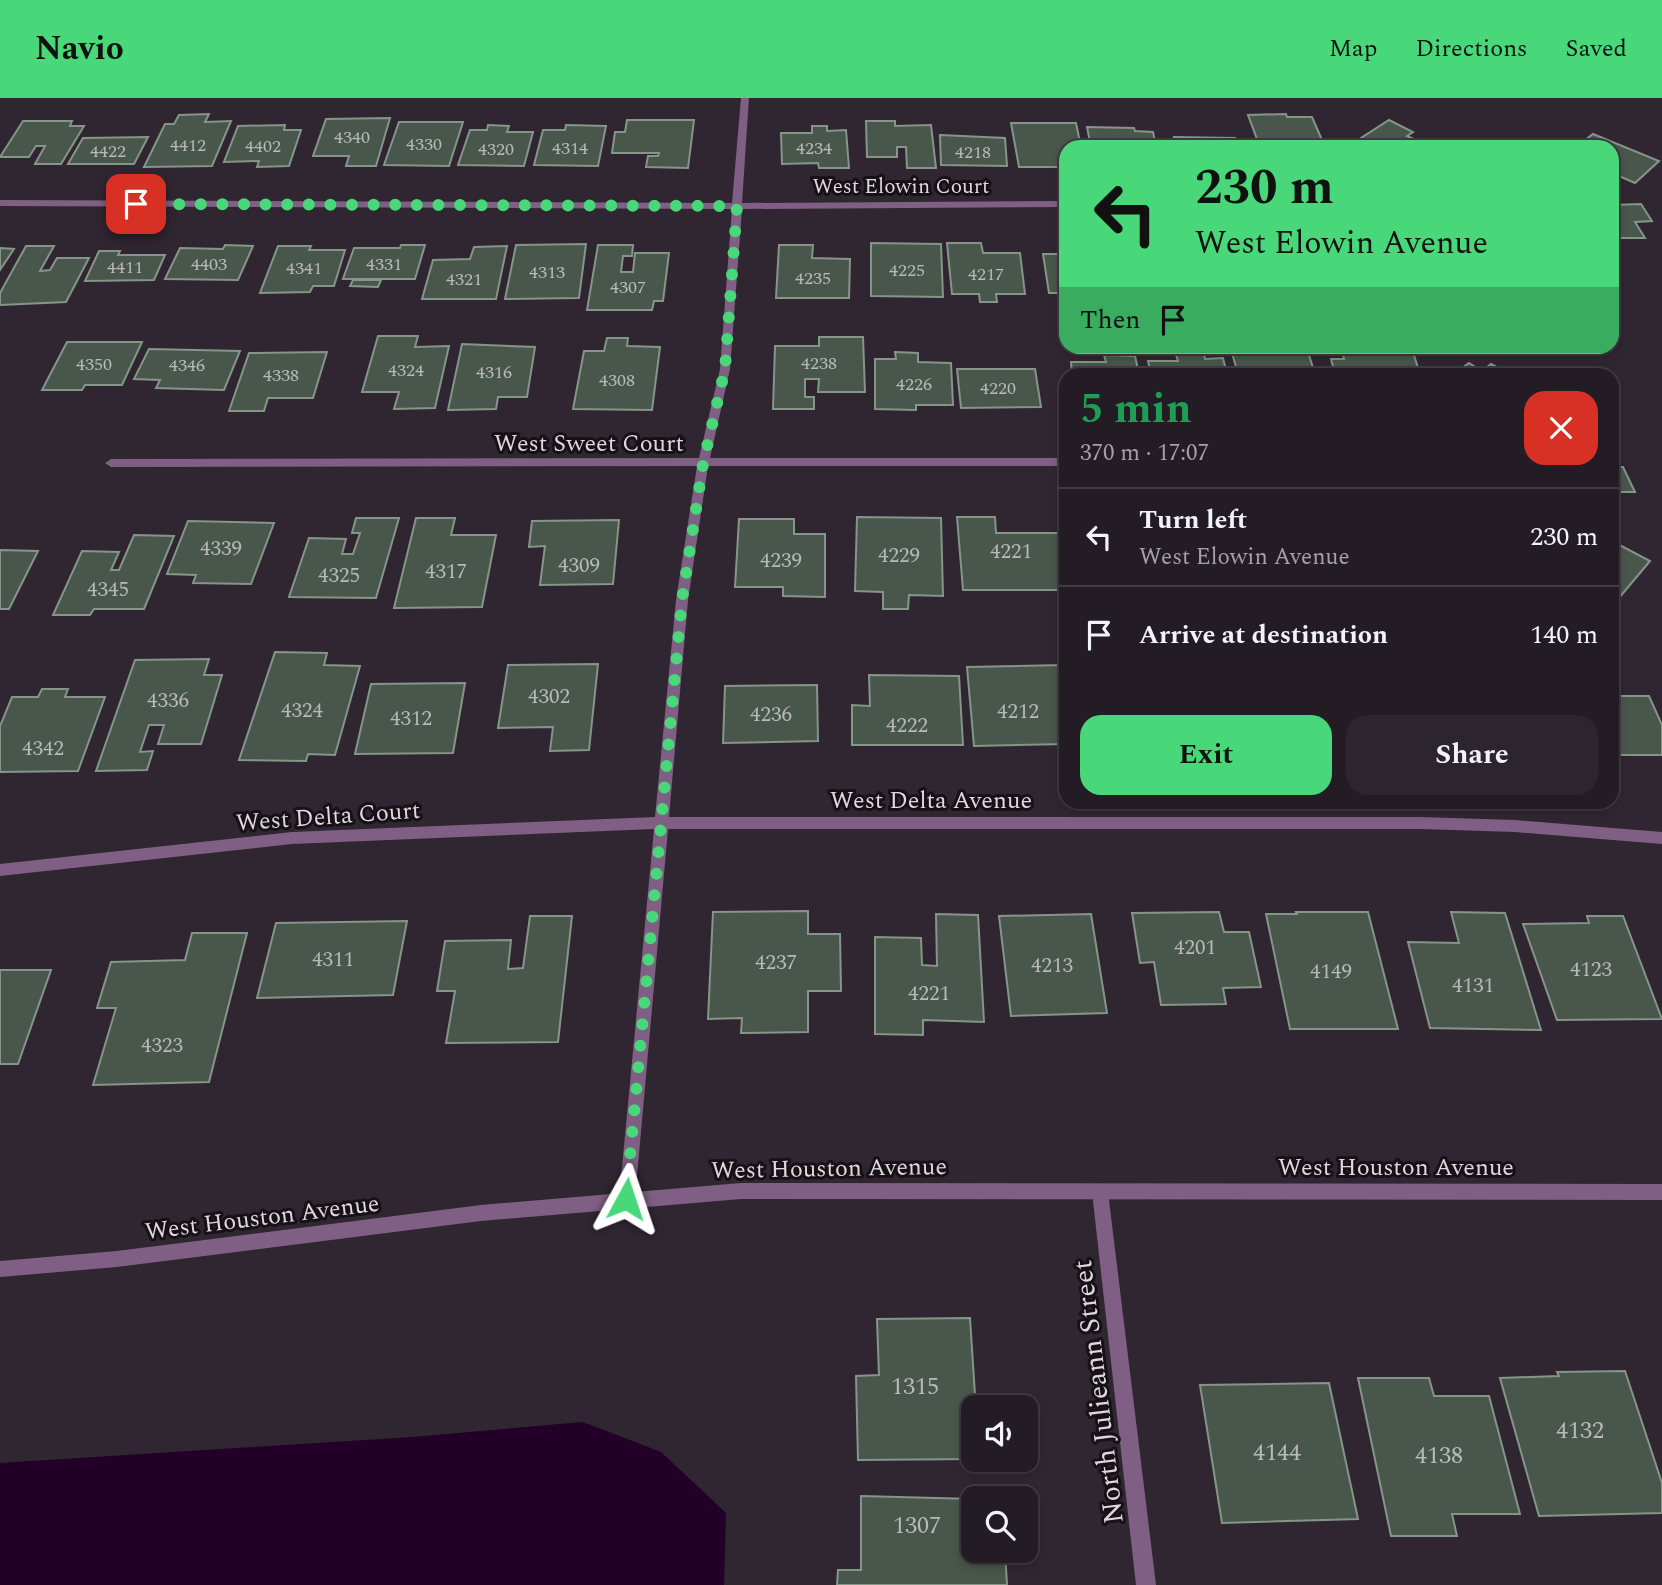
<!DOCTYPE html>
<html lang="en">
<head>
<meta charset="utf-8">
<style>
  body { margin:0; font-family:Spectral,serif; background:#2c252d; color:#f1f3f6; height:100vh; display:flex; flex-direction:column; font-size:26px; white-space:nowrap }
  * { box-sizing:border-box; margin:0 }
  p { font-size:23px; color:#a3a1a7 }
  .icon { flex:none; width:38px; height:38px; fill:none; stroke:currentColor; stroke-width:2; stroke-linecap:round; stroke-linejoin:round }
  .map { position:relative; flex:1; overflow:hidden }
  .details { position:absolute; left:1059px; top:270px; width:560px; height:441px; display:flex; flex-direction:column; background:#241c25; border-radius:21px; box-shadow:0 4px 10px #0003,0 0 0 2px #413a42 }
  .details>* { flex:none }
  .guide { position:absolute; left:1059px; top:42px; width:560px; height:214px; border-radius:21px; box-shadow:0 4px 10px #0003,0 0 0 2px #413a42; background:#48d779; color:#111; overflow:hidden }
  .buttons { position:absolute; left:961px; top:1297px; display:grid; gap:14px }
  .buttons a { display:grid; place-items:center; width:77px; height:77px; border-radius:14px; background:#241c25; box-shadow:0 4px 10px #0003,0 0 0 2px #413a42; font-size:35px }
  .pin { position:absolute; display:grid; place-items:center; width:60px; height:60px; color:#fff; margin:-30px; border-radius:14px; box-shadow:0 4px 10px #0006 }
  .me { position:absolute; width:77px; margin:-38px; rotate:5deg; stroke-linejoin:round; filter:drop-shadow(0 0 5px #0008) }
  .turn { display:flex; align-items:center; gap:24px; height:147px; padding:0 21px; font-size:32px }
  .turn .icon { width:91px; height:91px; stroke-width:2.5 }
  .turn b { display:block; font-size:49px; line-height:60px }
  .then { display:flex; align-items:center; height:66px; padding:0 21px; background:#0003; gap:14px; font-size:26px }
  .round { display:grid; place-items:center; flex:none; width:74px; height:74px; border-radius:21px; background:#2c252d }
  .summary { display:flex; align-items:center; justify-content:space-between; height:119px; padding:0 21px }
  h1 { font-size:42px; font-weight:700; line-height:52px; color:#1e9e55 }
  .cta { display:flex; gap:14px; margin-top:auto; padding:14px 21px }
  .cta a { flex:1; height:80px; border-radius:21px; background:#48d779; color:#111; font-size:28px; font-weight:700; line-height:80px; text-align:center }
  .cta a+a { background:#2c252d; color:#f1f3f6 }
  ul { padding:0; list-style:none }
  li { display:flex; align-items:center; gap:21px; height:98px; padding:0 21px; border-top:2px solid #413a42 }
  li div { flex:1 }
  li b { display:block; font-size:26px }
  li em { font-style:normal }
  header { display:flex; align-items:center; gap:42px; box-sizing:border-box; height:98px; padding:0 35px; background:#48d779; color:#111 }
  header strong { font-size:33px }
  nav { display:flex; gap:38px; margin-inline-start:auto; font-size:24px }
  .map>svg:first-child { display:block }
  .water { fill:#220027 }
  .building { fill:#48564b; stroke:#869589; stroke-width:2 }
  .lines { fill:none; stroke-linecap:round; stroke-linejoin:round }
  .minor { fill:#805f84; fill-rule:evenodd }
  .tertiary { fill:#805f84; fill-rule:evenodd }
  .route { stroke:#48d779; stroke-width:12; stroke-dasharray:0 21.6 }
  .labels { text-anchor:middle; stroke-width:6; stroke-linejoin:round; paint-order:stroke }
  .far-number-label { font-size:18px; fill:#b9b8ba }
  .far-street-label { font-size:21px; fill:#dfd8df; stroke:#151116 }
  .number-label { font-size:21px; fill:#b9b8ba }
  .street-label { font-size:24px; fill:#dfd8df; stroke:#151116 }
  .near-number-label { font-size:24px; fill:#b9b8ba }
  .near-street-label { font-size:28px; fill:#dfd8df; stroke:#151116 }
</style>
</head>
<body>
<header>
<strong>Navio</strong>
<nav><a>Map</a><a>Directions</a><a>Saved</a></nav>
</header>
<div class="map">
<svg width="1662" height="1487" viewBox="0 0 1662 1487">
  <rect width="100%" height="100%" fill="#302631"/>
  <path class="water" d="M583,1324L661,1354L726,1415L724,1487H0V1365L412,1339Z"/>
  <g class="building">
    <path d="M209,16L205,24L231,23L212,68L144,69L165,26H174L179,17Z"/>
    <path d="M1286,16L1287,19H1312L1325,49H1260L1248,17Z"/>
    <path d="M390,20L376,68H346L349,58H313L326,21Z"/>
    <path d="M627,22H694L688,70L646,69L648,58H658L659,55H612L615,34H625Z"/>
    <path d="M1389,22L1413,34L1407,38L1431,49H1347Z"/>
    <path d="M23,23H72L70,28H84L61,66H35L45,48H36L29,59H0Z"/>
    <path d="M866,23H895V28L931,27L936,70H907L906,49H897V59H867Z"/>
    <path d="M399,24H463L449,68L384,67Z"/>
    <path d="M1011,25H1076L1081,49H1066L1065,69H1019Z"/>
    <path d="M285,27L284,32H301L289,68L257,69L259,63L224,64L238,28Z"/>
    <path d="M488,27L509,28L507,34H533L524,68L458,67L470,32H487Z"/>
    <path d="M566,27L606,28L598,68L534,67L543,32H565Z"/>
    <path d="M812,28H827V33L846,32L849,70H819L818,65L782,66L781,35H812Z"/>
    <path d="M1087,29L1134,30L1135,33L1153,34L1156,49H1091Z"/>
    <path d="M1593,36L1659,63L1635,85L1612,75V49H1576Z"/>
    <path d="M940,37L1005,40L1007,68L941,67Z"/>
    <path d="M148,39L134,66H68L83,40Z"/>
    <path d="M1174,39L1235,40L1238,49H1176Z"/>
    <path d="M1641,106L1652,123L1635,124L1645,140H1612V107Z"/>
    <path d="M871,145L941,146L943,199L871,198Z"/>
    <path d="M947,145H981L983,155H1020L1025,196H996L997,204H980L979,196H952Z"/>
    <path d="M586,146L579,200L505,201L516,147Z"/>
    <path d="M225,147L253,148L238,182L165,181L180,150L223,151Z"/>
    <path d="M401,147H425L415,181H343L354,150H400Z"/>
    <path d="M598,147H633L632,158H623L621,174H633L635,155H669L663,203H654L652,212H587Z"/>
    <path d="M779,147H813L812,160L850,161L849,200H776Z"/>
    <path d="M26,148H54L40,173L50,172L57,160H89L66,204L0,207V195Z"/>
    <path d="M278,148H311L309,152H345L334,188H313L310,194L260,195Z"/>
    <path d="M507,148L496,201H422L433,162L470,161L474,149Z"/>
    <path d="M0,150L14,151L0,172Z"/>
    <path d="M99,153H120L118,157H165L154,182L85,183Z"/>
    <path d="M1043,156H1066V195H1049Z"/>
    <path d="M353,182H381L378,189L350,188Z"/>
    <path d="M378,238H418L415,249L449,248L435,310L394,311L399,294H362Z"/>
    <path d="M819,239H863L865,294H818L819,281H805V299H814V311H773L775,248H819Z"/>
    <path d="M607,240H628L627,248L660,249L652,312L573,311L584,253H604Z"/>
    <path d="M67,244H142L122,287H85L82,292H42Z"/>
    <path d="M462,246L535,249L527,299H498L496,311L448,312Z"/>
    <path d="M1230,248H1306L1315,276H1238Z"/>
    <path d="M1341,248L1412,251L1420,276H1335L1331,261H1344Z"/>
    <path d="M149,251L240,253L224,292L156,290L160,282L134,281Z"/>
    <path d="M1203,253L1205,261L1223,260L1227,276H1151L1148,263H1178L1175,254Z"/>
    <path d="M327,254L313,300H268L264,313H229L249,255Z"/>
    <path d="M895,254L918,255V264L951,265L953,307H916V312L875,311V261H896Z"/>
    <path d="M1104,257L1135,258L1139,276H1072L1071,264H1106Z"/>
    <path d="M1469,265L1482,273L1491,266L1508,275L1454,276Z"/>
    <path d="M957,271H1035L1041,309L961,310Z"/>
    <path d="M1612,360L1616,369H1623L1635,394H1612Z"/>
    <path d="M857,419L941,420L943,498L909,497L908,511H883V494L855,493Z"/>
    <path d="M957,419H995L996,435H1061L1066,492H963Z"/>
    <path d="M356,420H399L376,500L289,499L309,440L346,441L342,456H353L360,435H352Z"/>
    <path d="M416,420H455L451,437H496L482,509L394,510Z"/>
    <path d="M739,421H794V436H825V499L783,498V489H735Z"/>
    <path d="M619,422L613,486L540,487L545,448L529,449L532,423Z"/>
    <path d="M188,423L274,425L251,486L193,485L196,477L167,476Z"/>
    <path d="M134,437L174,438L144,511H94L90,517H53L82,453L119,454L111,472H119Z"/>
    <path d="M1612,443L1650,463L1614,506L1612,505Z"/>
    <path d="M0,452L38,453L9,511H0Z"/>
    <path d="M275,554L327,555L324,567L360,568L335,657L308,656L306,663L239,662Z"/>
    <path d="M209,561L204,577H222L201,646H158L164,627H149L140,654L153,653L147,672L96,673L135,562Z"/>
    <path d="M598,566L589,652L550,653L553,629L498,630L508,567Z"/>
    <path d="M1064,567L1066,646L974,648L967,569Z"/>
    <path d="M869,577L959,578L963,647H852V607L870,608Z"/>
    <path d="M465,585L453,655L355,656L371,586Z"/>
    <path d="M817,587L818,643L723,645L725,588Z"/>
    <path d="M42,591H68L65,599H105L78,673L0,674V628L12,599H38Z"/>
    <path d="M1612,598H1649L1662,627V657H1612Z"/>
    <path d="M808,813V836H840L841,893H808V934L741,935L742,920L708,921L713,814Z"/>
    <path d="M1219,814L1224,834H1249L1261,889L1223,890L1226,906L1161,907L1154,864L1140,865L1132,815Z"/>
    <path d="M1296,814H1368L1398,931H1290L1266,816H1297Z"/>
    <path d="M1451,814L1505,815L1541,932L1430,930L1408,844L1459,845Z"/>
    <path d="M936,816L978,817L984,924L923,922V937L875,936V839L921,840L922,867L937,868Z"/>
    <path d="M1091,816L1107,915L1011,918L999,818Z"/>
    <path d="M530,818H572L558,944L446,945L455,893H437L445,843L511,842L508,871L523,870Z"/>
    <path d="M1587,818H1623L1662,921L1557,922L1523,826L1589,825Z"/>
    <path d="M407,823L393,897L257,900L276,825Z"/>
    <path d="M192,835H247L209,984L93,987L116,910H97L111,864L185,862Z"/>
    <path d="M0,872H51L18,966H0Z"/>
    <path d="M970,1220L975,1297H998L999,1309H973V1361L858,1362L856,1278L879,1277L877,1221Z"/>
    <path d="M1625,1273L1662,1385V1415L1539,1418L1500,1280L1559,1278L1557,1274Z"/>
    <path d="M1358,1280H1429L1434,1298H1489L1520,1416H1452L1457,1438H1391Z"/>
    <path d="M1329,1285L1358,1421L1222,1425L1200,1287Z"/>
    <path d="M861,1398L973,1401V1452H1005L1007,1487H837L838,1472H861Z"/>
  </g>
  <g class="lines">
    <g class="minor">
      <path d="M741,0H749L742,105L1066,103V109L742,111L730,271L710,360H1066V368H708L688,502L669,719H1422L1515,722L1662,734V746L1515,734L1422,731H668L635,1101L633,1107L627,1109L621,1107L619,1101L654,731L292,746L0,778V766L292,734L655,719L676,502L697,368L111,369L105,365L111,361L699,360L720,271L732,111L0,108V102L732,105Z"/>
      <path d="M1100,1086L1106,1088L1108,1094L1156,1487H1136L1092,1094L1094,1088Z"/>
    </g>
    <path class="tertiary" d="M741,1085L1662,1086V1102L741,1101L481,1123L117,1169L0,1179V1163L117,1153L481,1107Z"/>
  </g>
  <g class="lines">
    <path class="route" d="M136,106L737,108L725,271L703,366L682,502L626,1101"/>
  </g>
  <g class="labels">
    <g class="far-number-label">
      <text x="352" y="45">4340</text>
      <text x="424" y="52">4330</text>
      <text x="188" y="53">4412</text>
      <text x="263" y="54">4402</text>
      <text x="570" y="56">4314</text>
      <text x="814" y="56">4234</text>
      <text x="496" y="57">4320</text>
      <text x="108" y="59">4422</text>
      <text x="973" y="60">4218</text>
      <text x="209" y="172">4403</text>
      <text x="384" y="172">4331</text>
      <text x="125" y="175">4411</text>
      <text x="304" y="176">4341</text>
      <text x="907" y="178">4225</text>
      <text x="547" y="180">4313</text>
      <text x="986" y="182">4217</text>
      <text x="813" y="186">4235</text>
      <text x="464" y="187">4321</text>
      <text x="628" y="195">4307</text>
      <text x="819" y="271">4238</text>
      <text x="94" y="272">4350</text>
      <text x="187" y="273">4346</text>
      <text x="406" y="278">4324</text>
      <text x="494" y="280">4316</text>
      <text x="281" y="283">4338</text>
      <text x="617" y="288">4308</text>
      <text x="914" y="292">4226</text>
      <text x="998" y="296">4220</text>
    </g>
    <g class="far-street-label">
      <text x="901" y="95">West Elowin Court</text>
    </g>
    <g class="number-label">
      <text x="221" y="457">4339</text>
      <text x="1011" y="460">4221</text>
      <text x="899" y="464">4229</text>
      <text x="781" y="469">4239</text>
      <text x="579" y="474">4309</text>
      <text x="446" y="480">4317</text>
      <text x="339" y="484">4325</text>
      <text x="108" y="498">4345</text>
      <text x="549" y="605">4302</text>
      <text x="168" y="609">4336</text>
      <text x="302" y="619">4324</text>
      <text x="1018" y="620">4212</text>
      <text x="771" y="623">4236</text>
      <text x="411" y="627">4312</text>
      <text x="907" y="634">4222</text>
      <text x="43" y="657">4342</text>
      <text x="1195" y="856">4201</text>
      <text x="333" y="868">4311</text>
      <text x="776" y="871">4237</text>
      <text x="1052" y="874">4213</text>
      <text x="1591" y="878">4123</text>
      <text x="1331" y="880">4149</text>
      <text x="1473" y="894">4131</text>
      <text x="929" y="902">4221</text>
      <text x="162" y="954">4323</text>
    </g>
    <g class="street-label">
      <text x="589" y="353">West Sweet Court</text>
      <text x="931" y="710">West Delta Avenue</text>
      <text transform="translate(328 718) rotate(-4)" y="8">West Delta Court</text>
      <text x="1396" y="1077">West Houston Avenue</text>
      <text transform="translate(829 1070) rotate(-1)" y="8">West Houston Avenue</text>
      <text transform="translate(262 1119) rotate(-7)" y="8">West Houston Avenue</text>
    </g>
    <g class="near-number-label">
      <text x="915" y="1296">1315</text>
      <text x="1580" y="1340">4132</text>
      <text x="1277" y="1362">4144</text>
      <text x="1439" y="1365">4138</text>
      <text x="917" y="1435">1307</text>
    </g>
    <g class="near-street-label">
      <text transform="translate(1097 1294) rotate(-97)" y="10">North Julieann Street</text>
    </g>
  </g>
</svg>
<div class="buttons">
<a><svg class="icon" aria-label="sound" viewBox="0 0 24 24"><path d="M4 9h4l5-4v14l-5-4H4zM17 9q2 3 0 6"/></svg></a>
<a><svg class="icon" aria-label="search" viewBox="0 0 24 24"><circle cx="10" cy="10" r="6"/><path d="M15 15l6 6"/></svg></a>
</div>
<div class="pin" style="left:136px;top:106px;background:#d93025"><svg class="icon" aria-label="arrive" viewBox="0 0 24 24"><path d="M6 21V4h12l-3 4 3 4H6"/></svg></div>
<svg class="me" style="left:626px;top:1101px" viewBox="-20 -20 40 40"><path d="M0-17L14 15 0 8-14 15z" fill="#48d779" stroke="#fff" stroke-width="4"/></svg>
<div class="guide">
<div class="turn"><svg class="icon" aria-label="left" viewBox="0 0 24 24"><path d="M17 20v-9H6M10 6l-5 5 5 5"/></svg><div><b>230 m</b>West Elowin Avenue</div></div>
<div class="then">Then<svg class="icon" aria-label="arrive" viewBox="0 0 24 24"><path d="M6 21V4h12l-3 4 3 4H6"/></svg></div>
</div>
<section class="details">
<div class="summary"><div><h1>5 min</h1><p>370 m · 17:07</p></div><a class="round" style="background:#d93025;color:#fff"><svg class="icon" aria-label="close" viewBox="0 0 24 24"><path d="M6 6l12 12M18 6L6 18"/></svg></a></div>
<ul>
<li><svg class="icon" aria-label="left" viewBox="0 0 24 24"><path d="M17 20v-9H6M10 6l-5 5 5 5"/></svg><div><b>Turn left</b><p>West Elowin Avenue</p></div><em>230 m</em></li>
<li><svg class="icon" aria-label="arrive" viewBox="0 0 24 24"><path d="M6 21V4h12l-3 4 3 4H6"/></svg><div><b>Arrive at destination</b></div><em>140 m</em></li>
</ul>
<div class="cta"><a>Exit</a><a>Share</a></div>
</section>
</div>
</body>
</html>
